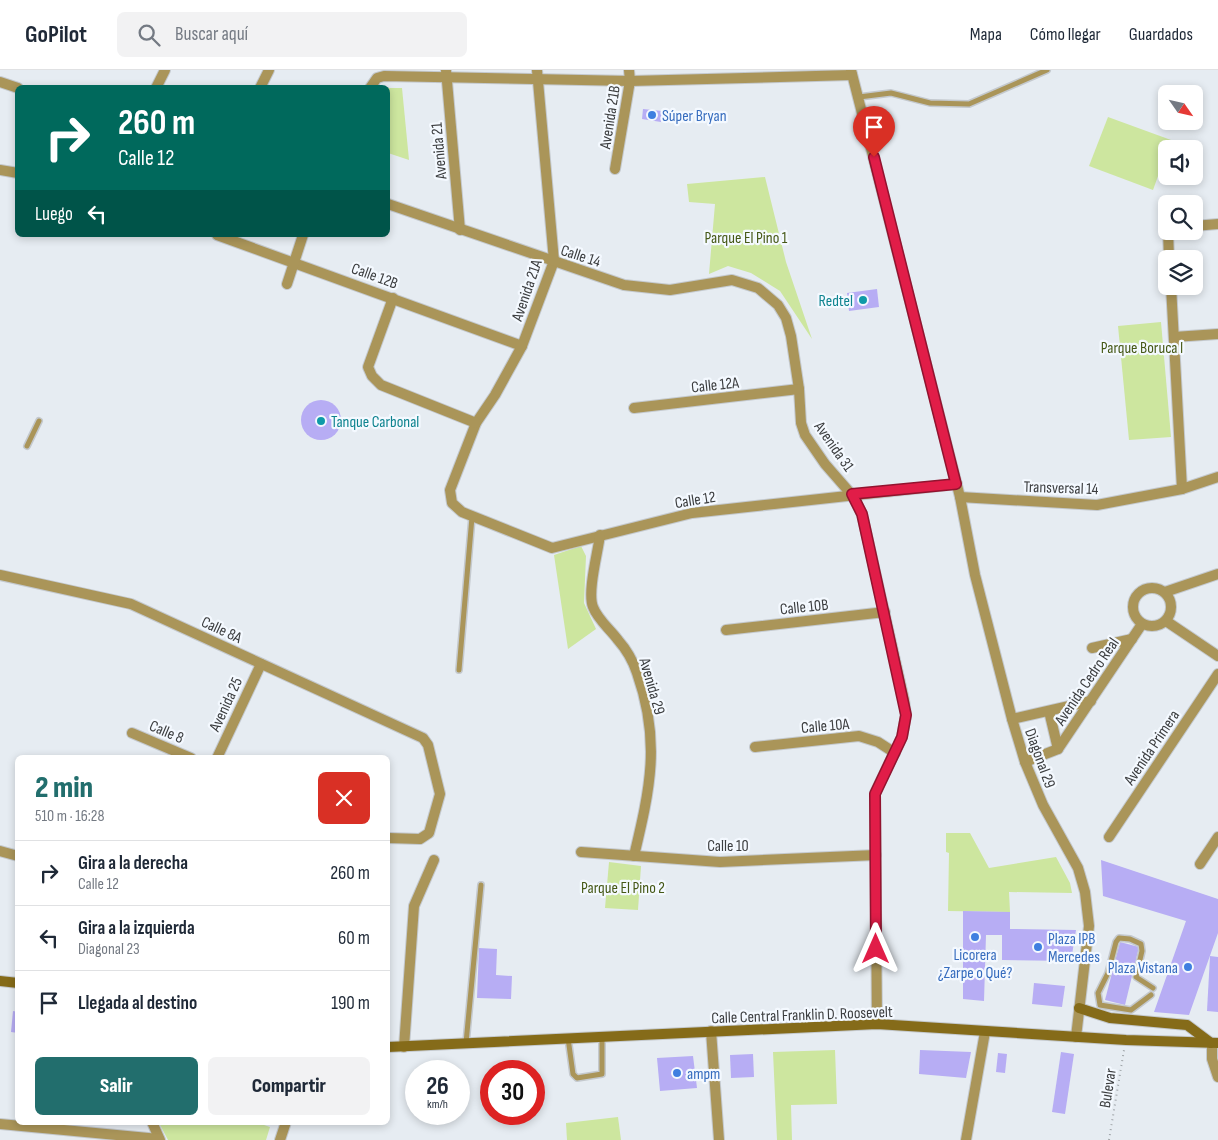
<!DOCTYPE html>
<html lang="es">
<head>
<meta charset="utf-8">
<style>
  body { margin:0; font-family:"Sofia Sans Condensed",sans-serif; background:#f2f2f3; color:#1f2937; height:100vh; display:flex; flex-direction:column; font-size:19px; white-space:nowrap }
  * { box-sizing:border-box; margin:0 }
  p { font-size:16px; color:#747a83 }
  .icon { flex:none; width:28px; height:28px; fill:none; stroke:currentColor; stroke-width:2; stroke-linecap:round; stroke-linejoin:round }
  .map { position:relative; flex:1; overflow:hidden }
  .sheet { position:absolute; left:15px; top:685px; width:375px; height:370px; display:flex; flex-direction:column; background:#fff; border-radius:8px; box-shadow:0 2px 8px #0003 }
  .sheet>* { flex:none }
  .banner { position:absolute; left:15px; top:15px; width:375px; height:152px; border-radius:8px; box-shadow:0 2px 8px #0003; background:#00695c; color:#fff; overflow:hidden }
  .needle { width:32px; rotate:124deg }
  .fabs { position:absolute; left:1158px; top:15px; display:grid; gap:10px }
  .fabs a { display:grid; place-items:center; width:45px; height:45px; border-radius:8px; background:#fff; box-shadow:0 2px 8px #0003; font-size:25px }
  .speed { position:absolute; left:405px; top:990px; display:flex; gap:10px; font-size:25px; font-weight:700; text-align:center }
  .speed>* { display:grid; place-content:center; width:65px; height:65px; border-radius:50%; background:#fff; box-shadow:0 2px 8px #0003; line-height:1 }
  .speed small { font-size:12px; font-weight:400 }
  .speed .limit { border:8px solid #d22; background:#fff; color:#111 }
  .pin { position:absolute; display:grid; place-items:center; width:42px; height:42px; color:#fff; margin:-51px -21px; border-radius:50% 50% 50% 0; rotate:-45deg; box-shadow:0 0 5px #0007 }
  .pin .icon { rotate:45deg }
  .me { position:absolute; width:55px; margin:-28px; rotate:0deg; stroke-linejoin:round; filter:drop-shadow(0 0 4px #0008) }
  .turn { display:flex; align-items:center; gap:18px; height:105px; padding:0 20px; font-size:22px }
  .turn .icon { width:65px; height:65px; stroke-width:2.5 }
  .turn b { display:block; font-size:35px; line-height:42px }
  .then { display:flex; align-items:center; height:48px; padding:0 20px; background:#0003; gap:10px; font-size:19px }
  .round { display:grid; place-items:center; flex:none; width:52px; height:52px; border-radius:8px; background:#f2f2f3 }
  .summary { display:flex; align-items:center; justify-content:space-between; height:85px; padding:0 20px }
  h1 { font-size:30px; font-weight:800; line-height:38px; color:#226e6d }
  .cta { display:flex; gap:10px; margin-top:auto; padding:10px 20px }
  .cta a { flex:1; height:58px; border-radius:8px; background:#226e6d; color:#fff; font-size:20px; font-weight:800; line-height:58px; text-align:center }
  .cta a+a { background:#f2f2f3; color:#1f2937 }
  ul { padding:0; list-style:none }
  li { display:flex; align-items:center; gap:15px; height:65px; padding:0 20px; border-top:1px solid #e0e1e3 }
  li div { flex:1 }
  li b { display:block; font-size:19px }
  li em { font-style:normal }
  header { display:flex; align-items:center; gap:30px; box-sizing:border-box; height:70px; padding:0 25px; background:#fff; border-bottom:1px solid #e0e1e3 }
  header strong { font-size:24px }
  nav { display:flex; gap:28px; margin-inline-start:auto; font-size:18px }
  .search { width:350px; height:45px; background:#f2f2f3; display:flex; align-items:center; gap:12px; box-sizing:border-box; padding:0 18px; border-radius:8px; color:#747a83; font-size:19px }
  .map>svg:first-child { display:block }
  .green { fill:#cde69f }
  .building { fill:#b7adf4 }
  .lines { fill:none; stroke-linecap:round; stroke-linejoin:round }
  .service-casing { stroke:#c4c9ce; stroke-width:8 }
  .minor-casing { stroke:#c4c9ce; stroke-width:12 }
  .secondary-casing { stroke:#c4c9ce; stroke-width:12 }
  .path { stroke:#9fa4a8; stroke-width:2; stroke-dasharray:1 4; stroke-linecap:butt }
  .service { stroke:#aa9559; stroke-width:5 }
  .minor { stroke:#aa9559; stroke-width:10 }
  .secondary { stroke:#856b19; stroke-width:10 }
  .route-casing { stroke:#92132f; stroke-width:12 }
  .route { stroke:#e11d48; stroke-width:9 }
  .shop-dot { fill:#3f7fe0; stroke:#f4f9ff; stroke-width:2 }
  .culture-dot { fill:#0f9aa8; stroke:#f4f9ff; stroke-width:2 }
  .labels { text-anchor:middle; stroke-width:4.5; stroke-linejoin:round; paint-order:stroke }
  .shop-label { font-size:16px; fill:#366cbe; stroke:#f4f9ff; text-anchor:start }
  .street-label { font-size:16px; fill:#3b3d3f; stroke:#f4f9ff }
  .park-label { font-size:16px; fill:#455816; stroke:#f4f9ff }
  .culture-label { font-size:16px; fill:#0d838f; stroke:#f4f9ff; text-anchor:end }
</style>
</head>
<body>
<header>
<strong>GoPilot</strong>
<div class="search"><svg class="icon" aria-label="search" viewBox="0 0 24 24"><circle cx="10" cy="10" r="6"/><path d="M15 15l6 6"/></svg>Buscar aquí</div>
<nav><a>Mapa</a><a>Cómo llegar</a><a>Guardados</a></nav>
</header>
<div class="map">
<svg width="1218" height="1070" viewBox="0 0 1218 1070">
  <rect width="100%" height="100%" fill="#e6ecf2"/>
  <g class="green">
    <path d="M388,18H402L409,90L388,83Z"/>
    <path d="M1108,47L1171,70L1153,120L1089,96Z"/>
    <path d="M765,107L786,192L812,269L780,221L751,203L728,196L709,204L715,134L689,132L687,114Z"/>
    <path d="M1161,252L1171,367L1129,370L1118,256Z"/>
    <path d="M581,476L586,486L584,533L596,559L568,579L554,485Z"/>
    <path d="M946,763H970L989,798L1056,787L1070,813L1072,823L1009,822L1010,842L948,841L949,783L946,782Z"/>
    <path d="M609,792L641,796L638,840L605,838Z"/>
    <path d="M835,980L837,1034L791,1035L792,1070H777L773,982Z"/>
    <path d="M618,1047L621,1070H567L566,1053Z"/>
    <path d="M258,1053L270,1057L266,1070H168L159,1053Z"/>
  </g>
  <g class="building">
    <path d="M643,39L662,41L661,52L642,49Z"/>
    <path d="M877,219L879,237L849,241L847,223Z"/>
    <circle cx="321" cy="350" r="20"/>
    <path d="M1101,790L1218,829V863L1189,945L1154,942L1186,851L1103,826Z"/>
    <path d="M963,841L1010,842V859L1076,860L1071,891L1002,890V865H986L984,931L963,929Z"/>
    <path d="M1120,872L1139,877L1125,935L1105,930Z"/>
    <path d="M479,878L497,879L496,905L512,906L511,929L477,928Z"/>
    <path d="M1210,886L1218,887V942L1207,941Z"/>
    <path d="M1034,913L1065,916L1062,937L1032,934Z"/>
    <path d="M13,941L18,942V963L11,962Z"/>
    <path d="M920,980L971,982L966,1008L919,1004Z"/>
    <path d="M1061,982L1074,984L1065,1044L1052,1042Z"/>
    <path d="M998,983L1007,984L1005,1003L996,1002Z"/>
    <path d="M753,984L754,1007L731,1008L730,985Z"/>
    <path d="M693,986L697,1018L660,1021L657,988Z"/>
  </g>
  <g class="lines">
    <defs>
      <g id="service">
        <path d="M859,27L891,23L930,33L969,34L1047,0"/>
        <path d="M27,376L39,351"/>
        <path d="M459,600L472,447"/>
        <path d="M1151,925L1131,940L1100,935L1098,923L1108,903L1116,872L1119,868L1130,869L1141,874L1142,881L1136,907L1153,918"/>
        <path d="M568,968L573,1004L577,1008L602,1004V967"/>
        <path d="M466,973L481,815"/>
      </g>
      <g id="minor">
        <path d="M446,0L460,160"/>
        <path d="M537,0L554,191L522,276L495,325L476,353L450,420L452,433L462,442L552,478L692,443L957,414"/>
        <path d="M851,0L960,427L975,505L1012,649L1025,692L1043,735L1078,798L1085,822L1089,856L1076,967"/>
        <path d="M0,12L18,18"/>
        <path d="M156,18L165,0"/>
        <path d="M260,18L269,0"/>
        <path d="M370,18L377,8L384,6L630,11L852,5"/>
        <path d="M615,99L630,11L629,0"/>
        <path d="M0,100L18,103"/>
        <path d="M388,134L624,215L670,220L732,210L758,218L778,235L786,248L791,266L799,319L801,353L805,365L825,394L852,425L862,444L904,630L906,645L902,667L875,723L877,954"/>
        <path d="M1194,156L1218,154"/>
        <path d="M1168,161L1169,189"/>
        <path d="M217,165L522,276"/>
        <path d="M287,214L303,165"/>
        <path d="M1171,216L1182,419"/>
        <path d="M393,228L368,297L372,306L381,315L476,353"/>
        <path d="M1174,267L1218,264"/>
        <path d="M634,338L799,319"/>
        <path d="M960,427L1097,435L1182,419L1218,407"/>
        <path d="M600,465C598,482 587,522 593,537C598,550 610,559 618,570C626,579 633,591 637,603C661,671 650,719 634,786"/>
        <path d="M0,505L131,534L423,668L428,675L440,724L429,763L420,769L388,768"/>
        <circle cx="1152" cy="537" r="19"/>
        <path d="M1165,522L1218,504"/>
        <path d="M1166,551L1218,586"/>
        <path d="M726,560L885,542"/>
        <path d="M1092,578L1132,569"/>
        <path d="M1049,641L1058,679"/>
        <path d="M1012,649L1091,631"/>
        <path d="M132,663L191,688"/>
        <path d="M755,677L859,666L878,672L895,683"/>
        <path d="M217,688L261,594"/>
        <path d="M1025,692L1058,679L1142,554"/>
        <path d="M1109,767L1218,604"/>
        <path d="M0,781L18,786"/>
        <path d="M581,782L720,792L876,785"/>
        <path d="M1200,794L1218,767"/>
        <path d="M711,961L719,1070"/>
        <path d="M1212,973V989L1218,1007"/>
        <path d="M404,977L414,836L434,790"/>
        <path d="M152,1052L160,1070"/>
        <path d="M0,1054L159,1069"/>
        <path d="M280,1070L286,1052"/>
        <path d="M966,1070L985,962"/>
      </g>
      <g id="secondary">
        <path d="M0,911L18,913"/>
        <path d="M1079,938L1110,948L1187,955L1211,973"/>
        <path d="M388,977L877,954L1126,970L1218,973"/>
      </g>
    </defs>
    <use href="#service" class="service-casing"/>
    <use href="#minor" class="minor-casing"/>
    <use href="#secondary" class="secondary-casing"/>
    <path class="path" d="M1109,1070L1124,980"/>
    <use href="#service" class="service"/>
    <use href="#minor" class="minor"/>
    <use href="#secondary" class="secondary"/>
  </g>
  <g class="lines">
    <defs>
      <path id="route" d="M874,87L956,414L852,424L862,444L906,645L902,667L875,724L876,879"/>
    </defs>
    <use href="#route" class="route-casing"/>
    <use href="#route" class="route"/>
  </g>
  <g class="shop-dot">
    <circle cx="652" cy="45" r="5"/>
    <circle cx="975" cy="867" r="5"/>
    <circle cx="1038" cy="877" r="5"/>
    <circle cx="1188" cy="897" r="5"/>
    <circle cx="677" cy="1003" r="5"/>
  </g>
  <g class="culture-dot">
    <circle cx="863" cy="230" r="5"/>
    <circle cx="321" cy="351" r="5"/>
  </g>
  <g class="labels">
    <g class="shop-label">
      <text x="662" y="51">Súper Bryan</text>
      <text x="1048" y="874">Plaza IPB<tspan x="1048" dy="18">Mercedes</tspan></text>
      <text x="975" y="890" text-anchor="middle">Licorera<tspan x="975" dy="18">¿Zarpe o Qué?</tspan></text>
      <text x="1178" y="903" text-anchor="end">Plaza Vistana</text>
      <text x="687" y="1009">ampm</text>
    </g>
    <g class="street-label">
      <text transform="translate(609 47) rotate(-81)" y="6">Avenida 21B</text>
      <text transform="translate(438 81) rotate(-95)" y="6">Avenida 21</text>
      <text transform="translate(581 185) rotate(18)" y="6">Calle 14</text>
      <text transform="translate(375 205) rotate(20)" y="6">Calle 12B</text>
      <text transform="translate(526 220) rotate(-71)" y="6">Avenida 21A</text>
      <text transform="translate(715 314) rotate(-6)" y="6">Calle 12A</text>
      <text transform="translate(835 376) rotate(55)" y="6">Avenida 31</text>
      <text transform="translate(1061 417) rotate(2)" y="6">Transversal 14</text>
      <text transform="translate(695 429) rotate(-9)" y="6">Calle 12</text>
      <text transform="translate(804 536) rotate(-6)" y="6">Calle 10B</text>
      <text transform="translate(222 559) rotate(25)" y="6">Calle 8A</text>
      <text transform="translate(1086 611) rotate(-56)" y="6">Avenida Cedro Real</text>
      <text transform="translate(653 616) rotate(74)" y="6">Avenida 29</text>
      <text transform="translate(225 634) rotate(-65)" y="6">Avenida 25</text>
      <text transform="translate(825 655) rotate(-5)" y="6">Calle 10A</text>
      <text transform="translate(167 661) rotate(23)" y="6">Calle 8</text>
      <text transform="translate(1151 677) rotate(-56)" y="6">Avenida Primera</text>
      <text transform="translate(1041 688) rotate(70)" y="6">Diagonal 29</text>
      <text x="728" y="781">Calle 10</text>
      <text transform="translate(802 944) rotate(-2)" y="6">Calle Central Franklin D. Roosevelt</text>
      <text transform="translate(1107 1018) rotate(-81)" y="6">Bulevar</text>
    </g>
    <g class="park-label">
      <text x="746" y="173">Parque El Pino 1</text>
      <text x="1142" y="283">Parque Boruca I</text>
      <text x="623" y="823">Parque El Pino 2</text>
    </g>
    <g class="culture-label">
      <text x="853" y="236">Redtel</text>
      <text x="331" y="357" text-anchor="start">Tanque Carbonal</text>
    </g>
  </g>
</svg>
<div class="fabs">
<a><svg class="needle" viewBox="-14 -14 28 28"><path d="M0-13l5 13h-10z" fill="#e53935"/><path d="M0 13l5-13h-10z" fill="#747a83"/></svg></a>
<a><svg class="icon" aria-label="sound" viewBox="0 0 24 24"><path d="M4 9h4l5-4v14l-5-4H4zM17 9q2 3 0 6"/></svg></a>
<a><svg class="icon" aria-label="search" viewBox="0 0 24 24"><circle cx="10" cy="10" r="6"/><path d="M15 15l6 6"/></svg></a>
<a><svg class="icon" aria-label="layers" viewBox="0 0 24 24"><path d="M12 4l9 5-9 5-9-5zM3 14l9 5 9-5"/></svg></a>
</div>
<div class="speed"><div>26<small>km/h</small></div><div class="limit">30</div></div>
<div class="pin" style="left:874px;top:87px;background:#d93025"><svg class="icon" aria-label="arrive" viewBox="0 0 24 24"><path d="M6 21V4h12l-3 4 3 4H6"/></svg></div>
<svg class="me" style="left:876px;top:879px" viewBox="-20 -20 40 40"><path d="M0-17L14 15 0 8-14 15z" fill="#e11d48" stroke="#fff" stroke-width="4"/></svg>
<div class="banner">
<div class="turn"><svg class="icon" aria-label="right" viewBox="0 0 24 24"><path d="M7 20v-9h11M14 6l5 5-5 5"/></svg><div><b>260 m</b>Calle 12</div></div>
<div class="then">Luego<svg class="icon" aria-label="left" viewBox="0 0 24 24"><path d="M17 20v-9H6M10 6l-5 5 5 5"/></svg></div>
</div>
<section class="sheet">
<div class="summary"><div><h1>2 min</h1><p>510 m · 16:28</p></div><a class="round" style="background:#d93025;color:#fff"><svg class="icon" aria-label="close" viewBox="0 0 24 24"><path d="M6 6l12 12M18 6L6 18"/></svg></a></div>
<ul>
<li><svg class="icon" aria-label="right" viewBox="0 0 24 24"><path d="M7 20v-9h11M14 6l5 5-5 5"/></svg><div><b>Gira a la derecha</b><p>Calle 12</p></div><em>260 m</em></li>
<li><svg class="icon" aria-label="left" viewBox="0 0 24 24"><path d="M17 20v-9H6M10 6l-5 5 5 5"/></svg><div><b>Gira a la izquierda</b><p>Diagonal 23</p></div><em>60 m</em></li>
<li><svg class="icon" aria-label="arrive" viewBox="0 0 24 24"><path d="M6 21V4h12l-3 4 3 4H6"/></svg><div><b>Llegada al destino</b></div><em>190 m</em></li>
</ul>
<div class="cta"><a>Salir</a><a>Compartir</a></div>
</section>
</div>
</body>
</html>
